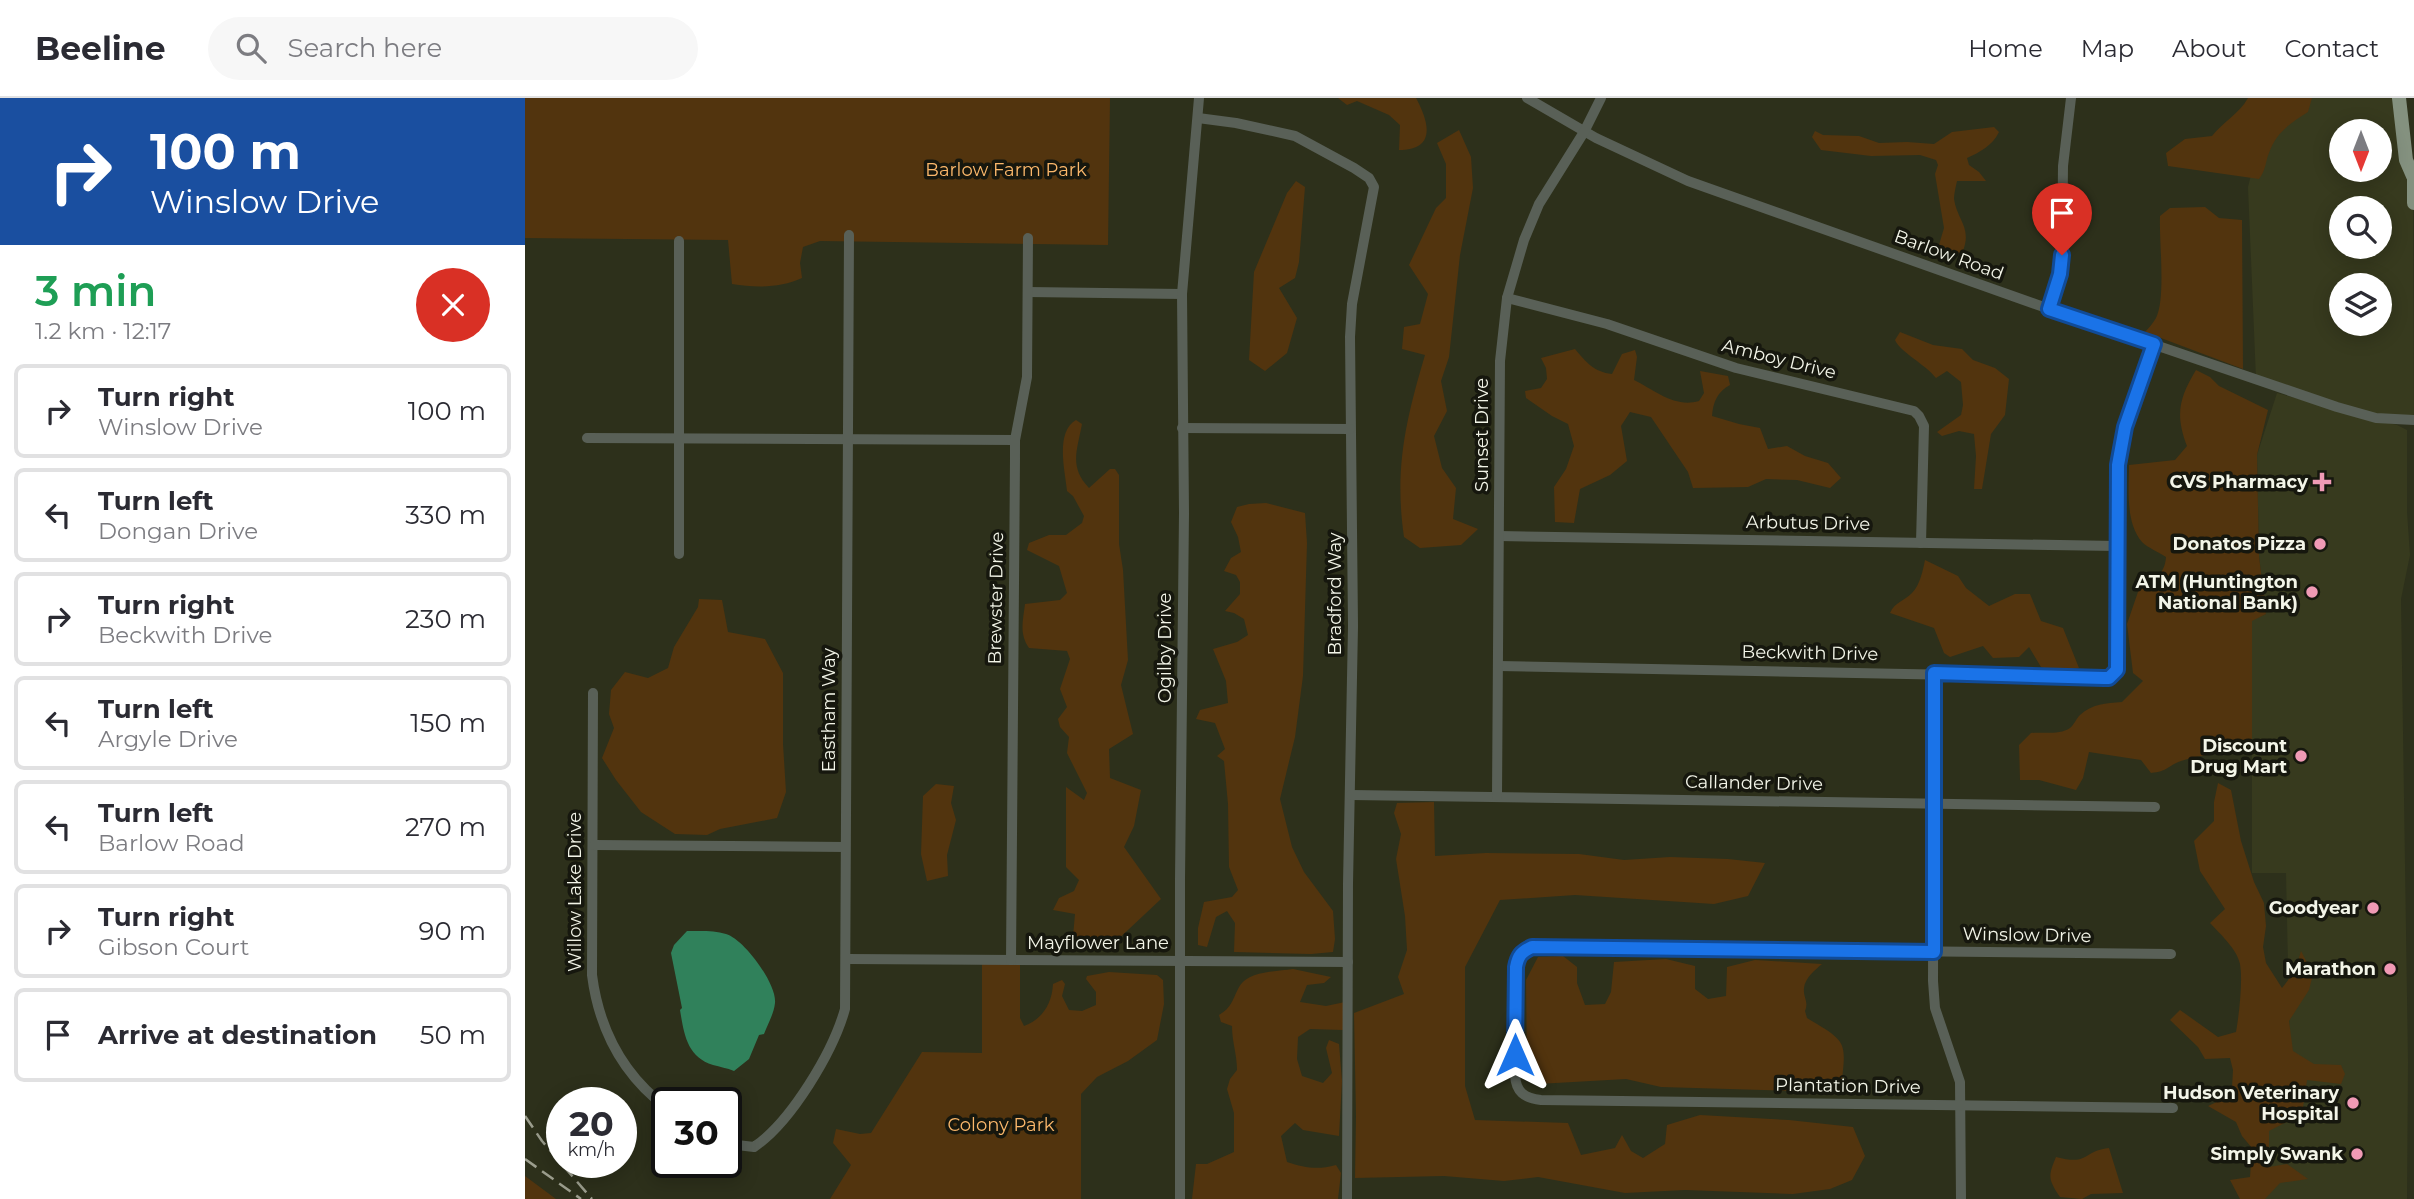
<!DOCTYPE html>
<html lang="en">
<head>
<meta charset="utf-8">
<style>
  body { margin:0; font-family:Montserrat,sans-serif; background:#f7f7f7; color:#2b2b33; height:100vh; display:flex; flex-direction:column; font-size:26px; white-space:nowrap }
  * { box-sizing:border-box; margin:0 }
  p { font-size:23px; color:#7c7c81 }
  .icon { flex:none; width:38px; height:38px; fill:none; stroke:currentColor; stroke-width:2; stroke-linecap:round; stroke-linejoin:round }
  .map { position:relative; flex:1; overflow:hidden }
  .panel { display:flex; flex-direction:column; background:#fff; width:525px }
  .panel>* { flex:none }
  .banner { background:#1a4fa0; color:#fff; overflow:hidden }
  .needle { width:46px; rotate:180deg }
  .tools { position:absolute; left:1804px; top:21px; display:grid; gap:14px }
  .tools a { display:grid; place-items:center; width:63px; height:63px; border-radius:50%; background:#fff; box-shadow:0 4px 18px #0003; font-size:35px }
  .speed { position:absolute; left:21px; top:989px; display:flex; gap:14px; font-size:35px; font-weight:700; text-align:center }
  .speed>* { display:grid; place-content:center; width:91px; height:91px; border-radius:50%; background:#fff; box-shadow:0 4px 18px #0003; line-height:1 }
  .speed small { font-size:18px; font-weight:400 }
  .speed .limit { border:4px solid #111; border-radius:10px; background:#fff; color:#111 }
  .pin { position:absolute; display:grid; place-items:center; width:60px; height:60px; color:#fff; margin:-72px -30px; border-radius:50% 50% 50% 0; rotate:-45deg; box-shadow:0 0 7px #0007 }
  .pin .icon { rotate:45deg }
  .me { position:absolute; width:77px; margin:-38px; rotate:0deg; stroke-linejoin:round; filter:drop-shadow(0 0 5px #0008) }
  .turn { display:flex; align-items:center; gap:24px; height:147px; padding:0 35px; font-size:32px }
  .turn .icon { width:91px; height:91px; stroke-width:2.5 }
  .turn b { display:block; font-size:49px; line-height:60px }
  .round { display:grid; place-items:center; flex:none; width:74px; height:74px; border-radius:37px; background:#f7f7f7 }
  .overview { display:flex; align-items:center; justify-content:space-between; height:119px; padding:0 35px }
  h1 { font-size:42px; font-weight:600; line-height:52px; color:#1e9e55 }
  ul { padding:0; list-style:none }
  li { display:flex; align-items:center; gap:21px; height:94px; margin:0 14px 10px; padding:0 21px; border:4px solid #e1e1e2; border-radius:10px }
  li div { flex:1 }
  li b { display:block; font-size:26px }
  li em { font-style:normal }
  header { display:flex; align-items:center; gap:42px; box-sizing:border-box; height:98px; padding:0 35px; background:#fff; border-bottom:2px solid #e1e1e2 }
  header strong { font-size:33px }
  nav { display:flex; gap:38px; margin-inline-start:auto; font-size:24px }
  .search { width:490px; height:63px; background:#f7f7f7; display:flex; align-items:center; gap:18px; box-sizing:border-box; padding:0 24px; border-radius:38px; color:#7c7c81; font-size:26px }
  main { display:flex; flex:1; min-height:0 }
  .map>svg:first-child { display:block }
  .built { fill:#373a1e; fill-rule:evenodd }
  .green { fill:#52340e }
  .water { fill:#30815b }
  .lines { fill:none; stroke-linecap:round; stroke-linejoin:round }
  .minor { stroke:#596057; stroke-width:10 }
  .major { stroke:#84917f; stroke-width:14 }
  .rail { stroke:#9c9e8e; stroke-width:2.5; stroke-dasharray:14 7; stroke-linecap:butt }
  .route-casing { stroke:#114b97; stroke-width:18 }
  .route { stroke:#1a73e8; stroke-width:12 }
  .poi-dot { fill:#f09ab5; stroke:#16170e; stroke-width:2.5 }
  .labels { text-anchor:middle; stroke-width:7; stroke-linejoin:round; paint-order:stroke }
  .park-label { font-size:18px; fill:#fcb86b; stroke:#16170e }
  .street-label { font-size:18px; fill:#f3f5e8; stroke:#16170e }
  .poi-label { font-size:18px; font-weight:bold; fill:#f3f5e8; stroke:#16170e; text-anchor:end }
</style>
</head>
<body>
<header>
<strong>Beeline</strong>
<div class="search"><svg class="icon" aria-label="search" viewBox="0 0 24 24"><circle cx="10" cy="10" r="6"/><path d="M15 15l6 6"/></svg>Search here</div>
<nav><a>Home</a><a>Map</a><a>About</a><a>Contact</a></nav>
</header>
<main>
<section class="panel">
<div class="banner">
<div class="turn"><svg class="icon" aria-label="right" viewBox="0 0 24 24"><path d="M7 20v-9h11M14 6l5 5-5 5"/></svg><div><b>100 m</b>Winslow Drive</div></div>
</div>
<div class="overview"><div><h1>3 min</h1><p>1.2 km · 12:17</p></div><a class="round" style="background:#d93025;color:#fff"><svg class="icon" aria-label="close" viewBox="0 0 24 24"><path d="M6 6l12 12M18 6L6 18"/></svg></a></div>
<ul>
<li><svg class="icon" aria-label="right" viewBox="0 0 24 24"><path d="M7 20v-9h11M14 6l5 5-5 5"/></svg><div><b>Turn right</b><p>Winslow Drive</p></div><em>100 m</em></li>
<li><svg class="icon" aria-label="left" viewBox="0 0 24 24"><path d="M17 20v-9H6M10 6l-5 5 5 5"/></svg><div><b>Turn left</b><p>Dongan Drive</p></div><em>330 m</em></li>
<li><svg class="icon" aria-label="right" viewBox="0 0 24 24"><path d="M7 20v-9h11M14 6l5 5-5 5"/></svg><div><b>Turn right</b><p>Beckwith Drive</p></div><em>230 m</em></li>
<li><svg class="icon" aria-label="left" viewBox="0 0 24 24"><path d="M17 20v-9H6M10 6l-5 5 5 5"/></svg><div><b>Turn left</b><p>Argyle Drive</p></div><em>150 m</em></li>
<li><svg class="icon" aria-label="left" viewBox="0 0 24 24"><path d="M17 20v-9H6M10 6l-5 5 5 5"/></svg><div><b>Turn left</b><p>Barlow Road</p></div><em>270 m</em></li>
<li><svg class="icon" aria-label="right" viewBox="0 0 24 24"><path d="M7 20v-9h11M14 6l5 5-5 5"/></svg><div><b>Turn right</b><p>Gibson Court</p></div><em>90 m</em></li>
<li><svg class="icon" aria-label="arrive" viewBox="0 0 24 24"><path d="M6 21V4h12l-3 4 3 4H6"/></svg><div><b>Arrive at destination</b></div><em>50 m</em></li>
</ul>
</section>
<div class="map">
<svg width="1889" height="1101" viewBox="0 0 1889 1101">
  <rect width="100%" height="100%" fill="#2d301b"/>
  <g class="built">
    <path d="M1743,0H1874L1888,78L1889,322H1866L1731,281L1723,89L1743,8ZM1816,33H1855V72H1816ZM1816,110H1855V149H1816ZM1816,187H1855V226H1816Z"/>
    <path d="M1752,295L1872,327L1882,332V414L1885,457L1876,501L1883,964L1882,1101H1729L1734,1018L1765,961L1761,775H1727V522L1741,516L1734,458L1732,357Z"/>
  </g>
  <g class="green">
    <path d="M0,0H585L583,147L295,143L278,149L275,165L277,180C255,190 231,190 207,186L203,142L0,140Z"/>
    <path d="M813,0H891C904,24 912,52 874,52L875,27L864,17L832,3L822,7Z"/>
    <path d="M1723,0H1787L1783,14C1766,25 1751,34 1744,55C1740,65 1741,72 1734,81L1643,68L1641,55L1660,41L1687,38C1698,24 1714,16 1723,0Z"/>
    <path d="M1469,29L1474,34C1467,48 1455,54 1442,60L1444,67L1454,74L1461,83H1432C1431,88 1429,95 1429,101C1432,122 1447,129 1438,153L1428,159L1417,162L1411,157L1419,130L1410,76L1413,67L1411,62L1395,57L1346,58L1296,52L1287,39L1290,33L1298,37L1334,38L1354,45L1382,44L1409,46L1427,34Z"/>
    <path d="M934,32L946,59L948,90L935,157L924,259L916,283L922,313L909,338L917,370L931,390L928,421L953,431L936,447L895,450L879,439C869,371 881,321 900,257L877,251L879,229L895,226L903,196L884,167L911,110L921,100V66L912,45Z"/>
    <path d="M771,83L780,89L774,164L770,180L754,190L772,220L762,255L740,273L724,262L729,174L762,95Z"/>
    <path d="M1680,109L1694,120L1717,122L1718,271L1620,234C1624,230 1628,225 1631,220C1641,201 1634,143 1635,118L1645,110Z"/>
    <path d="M1375,234L1408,247L1437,251L1448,262L1470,270L1484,281L1480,317L1466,336L1457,391H1449L1451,358L1449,336L1434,333L1417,338L1412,334L1436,317L1438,307L1436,284L1422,273L1411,280C1400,266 1375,254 1370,242Z"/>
    <path d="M1050,251C1061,264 1069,274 1087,276L1097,256L1110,252L1112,259L1109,282C1131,293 1150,310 1174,303L1179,295L1175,273L1203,278L1205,287C1193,293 1188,304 1187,318L1214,326L1235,330L1243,351L1262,348L1280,358L1303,365L1316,380L1305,390L1272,382L1241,381L1223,389L1168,390L1163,374L1126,319L1105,314L1096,328L1102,363L1085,377L1055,391L1049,425L1030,424L1029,389L1041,371L1049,348L1043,326L1027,318L1001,300L1000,293L1016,290L1022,281L1021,270L1016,260Z"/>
    <path d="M1671,272L1685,279L1694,288L1743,312L1732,357L1734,458L1741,516L1727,523V647C1713,649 1702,651 1689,655C1678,658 1667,659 1656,663C1642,668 1644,673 1626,675L1616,662L1564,654L1558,680L1551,692L1514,682H1495L1494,647L1506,635C1518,634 1535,637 1545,630C1549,627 1551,621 1555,617C1567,606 1581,605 1597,604L1618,583L1608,575L1602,526L1614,491C1629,485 1640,475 1641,459C1634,454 1623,450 1617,444C1600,424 1604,391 1604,367L1650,362L1662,348C1650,317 1654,300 1671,272Z"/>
    <path d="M551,322L557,326C552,353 544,369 564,390L585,371H590L594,377V446L598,472L603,562L596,587L608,636L584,651L585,680L616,692L609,728L599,749L636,801L587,847L572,852L547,850L550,816L528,812L534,800L549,793L554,782L541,769V689L559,702L562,695L542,655L544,639L535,629L533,621L542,609L535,591L545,561L542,553L504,550C494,536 498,522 500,506L535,502L542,495L534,468L502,452L504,445L524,437H541L557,425L559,418L548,398L542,393C540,373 530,334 551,322Z"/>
    <path d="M741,405L780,415L782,445L778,578L770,639L755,701L767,749L779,774L808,813L810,841L808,854L786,856L709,854L710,825L702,813L691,819L682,849L673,847V830L679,804L707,799L713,792L704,769L703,706L699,663L692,658L700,651L690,625L671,621L675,612L703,605L701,583L688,551L712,544L723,537L719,521L709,515L700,513L715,496V484L711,477L699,473L706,460L716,454L713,439L706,424L712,409L724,406Z"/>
    <path d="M1400,462L1433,478L1441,490L1464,508L1490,496H1505L1516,523L1538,530L1554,570L1528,573L1516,569L1504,549L1494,559L1468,560L1458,548L1425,559L1419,555L1409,530L1365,515C1370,504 1379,503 1387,495C1395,487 1398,472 1400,462Z"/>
    <path d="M174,501L197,502L203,534L240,541L258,575V646L261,694L252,720L195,731L182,737L150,736L116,714L91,682L77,660L89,630L84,616L86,592L100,574L123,580L143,570L149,549L173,509Z"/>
    <path d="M1693,685L1706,692L1716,743L1729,784L1739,805L1741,828L1738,849L1741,865L1757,890L1770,873L1776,853L1788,876L1784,892L1764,923L1768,953L1789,966L1816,967L1820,976L1816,986L1782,982L1777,1016L1744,1033V1069L1762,1066L1783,1081L1755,1085L1740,1101H1715L1705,1082L1725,1079L1727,1050L1717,1038L1711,1024L1683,1008L1696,1002L1707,990L1708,972L1705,960L1680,961L1673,949L1645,922L1655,912L1693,939L1711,934C1714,917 1718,883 1715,866C1712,851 1695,836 1685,825L1700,811L1675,773L1669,743L1689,723V704Z"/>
    <path d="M411,686L429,688L426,705L431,722L422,757L423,778L402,783L396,756L398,698Z"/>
    <path d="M909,704L910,758L961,755L1054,756L1099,762L1145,759L1203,761L1240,765L1223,798L1189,806L1050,797L975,802L940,869V988L950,1022L1043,1025L1056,1057L1090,1050L1097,1037L1106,1053L1118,1060L1140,1046L1142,1027L1175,1017L1264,1022L1328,1029L1340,1058L1327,1082L1305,1091L1268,1096L1160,1092L1100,1095L1013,1079L979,1083L919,1078L830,1080L831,1018L829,915L879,896L873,879L882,852L880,818L871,761L876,736L869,715L872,705Z"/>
    <path d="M1038,858L1052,869V885L1060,907L1080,906L1086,894L1089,864L1141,861L1170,868V891L1183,901L1201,898L1202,869L1230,862L1297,866C1290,872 1280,880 1279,890C1278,900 1284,903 1280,913L1282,920C1324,945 1321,943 1316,991L1269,993L1136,989L1101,981L1013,986L1002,974L1001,882L1013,859Z"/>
    <path d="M457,862H495V920L499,928C518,921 527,905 528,886L537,882L540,886L537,898L544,912L557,913L571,907V894L561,881L562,878L584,874L632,877L638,882L639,906L632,942L603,963L572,979L556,996V1101H305L326,1067L308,1045L311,1031L335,1036L346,1035L397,954L457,955Z"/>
    <path d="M768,871L806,879L799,885L782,887L775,904L801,908L820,904L818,932L785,931L773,939L772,961L777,978L798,985L807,975L801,950L804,942L814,946L817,983L814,1038L778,1032L770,1025L756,1038L762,1064C780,1070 793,1072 811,1067L816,1075L813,1101H667L671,1066H682L709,1054V1015L702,991L705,981L712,972C712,956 707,944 707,928L696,924L694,917C706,910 707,903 713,891C722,872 750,874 768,871Z"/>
    <path d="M1584,1050L1598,1095L1566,1096L1557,1101L1535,1099C1523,1081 1523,1078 1531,1059C1565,1068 1557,1053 1584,1050Z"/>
    <path d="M0,1078L31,1101H0Z"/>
  </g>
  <path class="water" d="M162,833C174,833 189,832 201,836C219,841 252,886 250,905C249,915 243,926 239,936L234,937L224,961L209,973C202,970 195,969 188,967C162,959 159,936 155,912L157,910L146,855L149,847Z"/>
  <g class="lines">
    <g class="minor">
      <path d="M1002,0L1071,40L1163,83L1513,207L1812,309L1851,320L1889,322"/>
      <path d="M673,20L711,25L770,38L829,70L844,80L849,89L827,206L825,239L828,528L823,786L822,1101"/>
      <path d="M503,194L657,196"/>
      <path d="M982,200L1082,226L1211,270L1389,313L1394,318L1399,328L1396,445"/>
      <path d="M1524,211L1535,176L1537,157L1538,68L1546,0"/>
      <path d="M657,330L825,331"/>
      <path d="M62,340L490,342"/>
      <path d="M974,438L1592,448"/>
      <path d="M154,456V143"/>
      <path d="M974,568L1584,580L1592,572L1593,367L1600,329L1629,246"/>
      <path d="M1409,575L1408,883L1410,910L1435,984L1436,1101"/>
      <path d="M68,595L67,877C74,931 98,977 142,1010"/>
      <path d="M826,697L1630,709"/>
      <path d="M972,698L975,263L982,200L999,142L1014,106L1059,34L1076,0"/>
      <path d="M69,747L320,749"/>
      <path d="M1646,856L1007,849C996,854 993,858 991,869L990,977C991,994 999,1000 1016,1002L1648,1010"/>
      <path d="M322,861L823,864"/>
      <path d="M486,862L490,360V342L502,279L503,140"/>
      <path d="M201,1042L212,1047L229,1049C266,1024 308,954 320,911L324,137"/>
      <path d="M655,1101V782L659,415L657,196L674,0"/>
    </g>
    <g class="major">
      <path d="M1874,0L1881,62L1888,78"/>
      <path d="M1889,72V105"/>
    </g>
    <g class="rail">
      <path d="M0,1018L17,1043L67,1101"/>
      <path d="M0,1061L56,1101"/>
    </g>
  </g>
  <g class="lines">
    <defs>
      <path id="route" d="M990,957L991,869C993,858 996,854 1007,849L1409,854V575L1579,580H1584L1592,572L1593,367L1600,329L1629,246L1524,211L1535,176L1537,157"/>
    </defs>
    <use href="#route" class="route-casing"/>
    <use href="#route" class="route"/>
  </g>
  <g class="poi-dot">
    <path d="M1793.5 373.5h7v7h7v7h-7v7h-7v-7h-7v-7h7z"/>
    <circle cx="1795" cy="446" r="7"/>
    <circle cx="1787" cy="494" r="7"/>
    <circle cx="1776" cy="658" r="7"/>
    <circle cx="1848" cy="810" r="7"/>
    <circle cx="1865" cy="871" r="7"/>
    <circle cx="1828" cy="1005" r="7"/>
    <circle cx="1832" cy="1056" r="7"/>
  </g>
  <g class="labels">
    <g class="park-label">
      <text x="481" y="78">Barlow Farm Park</text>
      <text x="476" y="1033">Colony Park</text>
    </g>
    <g class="street-label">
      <text transform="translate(1424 157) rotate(20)" y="6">Barlow Road</text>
      <text transform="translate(1254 261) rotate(14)" y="6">Amboy Drive</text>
      <text transform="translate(957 337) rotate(-90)" y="6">Sunset Drive</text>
      <text transform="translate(1283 425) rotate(1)" y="6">Arbutus Drive</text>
      <text transform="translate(810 496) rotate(-90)" y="6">Bradford Way</text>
      <text transform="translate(471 500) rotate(-89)" y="6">Brewster Drive</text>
      <text transform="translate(640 550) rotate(-90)" y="6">Ogilby Drive</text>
      <text transform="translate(1285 555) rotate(1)" y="6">Beckwith Drive</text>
      <text transform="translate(304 612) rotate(-90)" y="6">Eastham Way</text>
      <text transform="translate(1229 685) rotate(1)" y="6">Callander Drive</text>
      <text transform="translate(50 794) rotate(-90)" y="6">Willow Lake Drive</text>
      <text transform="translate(1502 837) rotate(1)" y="6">Winslow Drive</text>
      <text x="573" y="851">Mayflower Lane</text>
      <text transform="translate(1323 988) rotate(1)" y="6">Plantation Drive</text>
    </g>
    <g class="poi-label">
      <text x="1783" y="390">CVS Pharmacy</text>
      <text x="1781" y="452">Donatos Pizza</text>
      <text x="1773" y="490">ATM (Huntington<tspan x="1773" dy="21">National Bank)</tspan></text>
      <text x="1762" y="654">Discount<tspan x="1762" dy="21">Drug Mart</tspan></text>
      <text x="1834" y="816">Goodyear</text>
      <text x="1851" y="877">Marathon</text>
      <text x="1814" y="1001">Hudson Veterinary<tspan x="1814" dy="21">Hospital</tspan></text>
      <text x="1818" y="1062">Simply Swank</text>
    </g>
  </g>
</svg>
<div class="tools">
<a><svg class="needle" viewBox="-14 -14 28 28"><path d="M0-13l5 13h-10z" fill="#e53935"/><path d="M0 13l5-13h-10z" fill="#7c7c81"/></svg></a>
<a><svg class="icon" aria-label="search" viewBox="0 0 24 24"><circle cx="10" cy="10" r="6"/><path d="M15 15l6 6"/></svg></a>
<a><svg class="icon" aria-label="layers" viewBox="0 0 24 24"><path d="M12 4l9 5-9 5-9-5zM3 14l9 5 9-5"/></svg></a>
</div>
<div class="speed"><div>20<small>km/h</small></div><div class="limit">30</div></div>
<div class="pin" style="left:1537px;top:157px;background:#d93025"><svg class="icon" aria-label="arrive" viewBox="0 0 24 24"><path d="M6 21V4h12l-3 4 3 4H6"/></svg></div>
<svg class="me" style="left:990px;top:957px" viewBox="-20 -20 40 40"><path d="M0-17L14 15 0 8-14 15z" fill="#1a73e8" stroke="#fff" stroke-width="4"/></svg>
</div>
</main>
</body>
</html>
